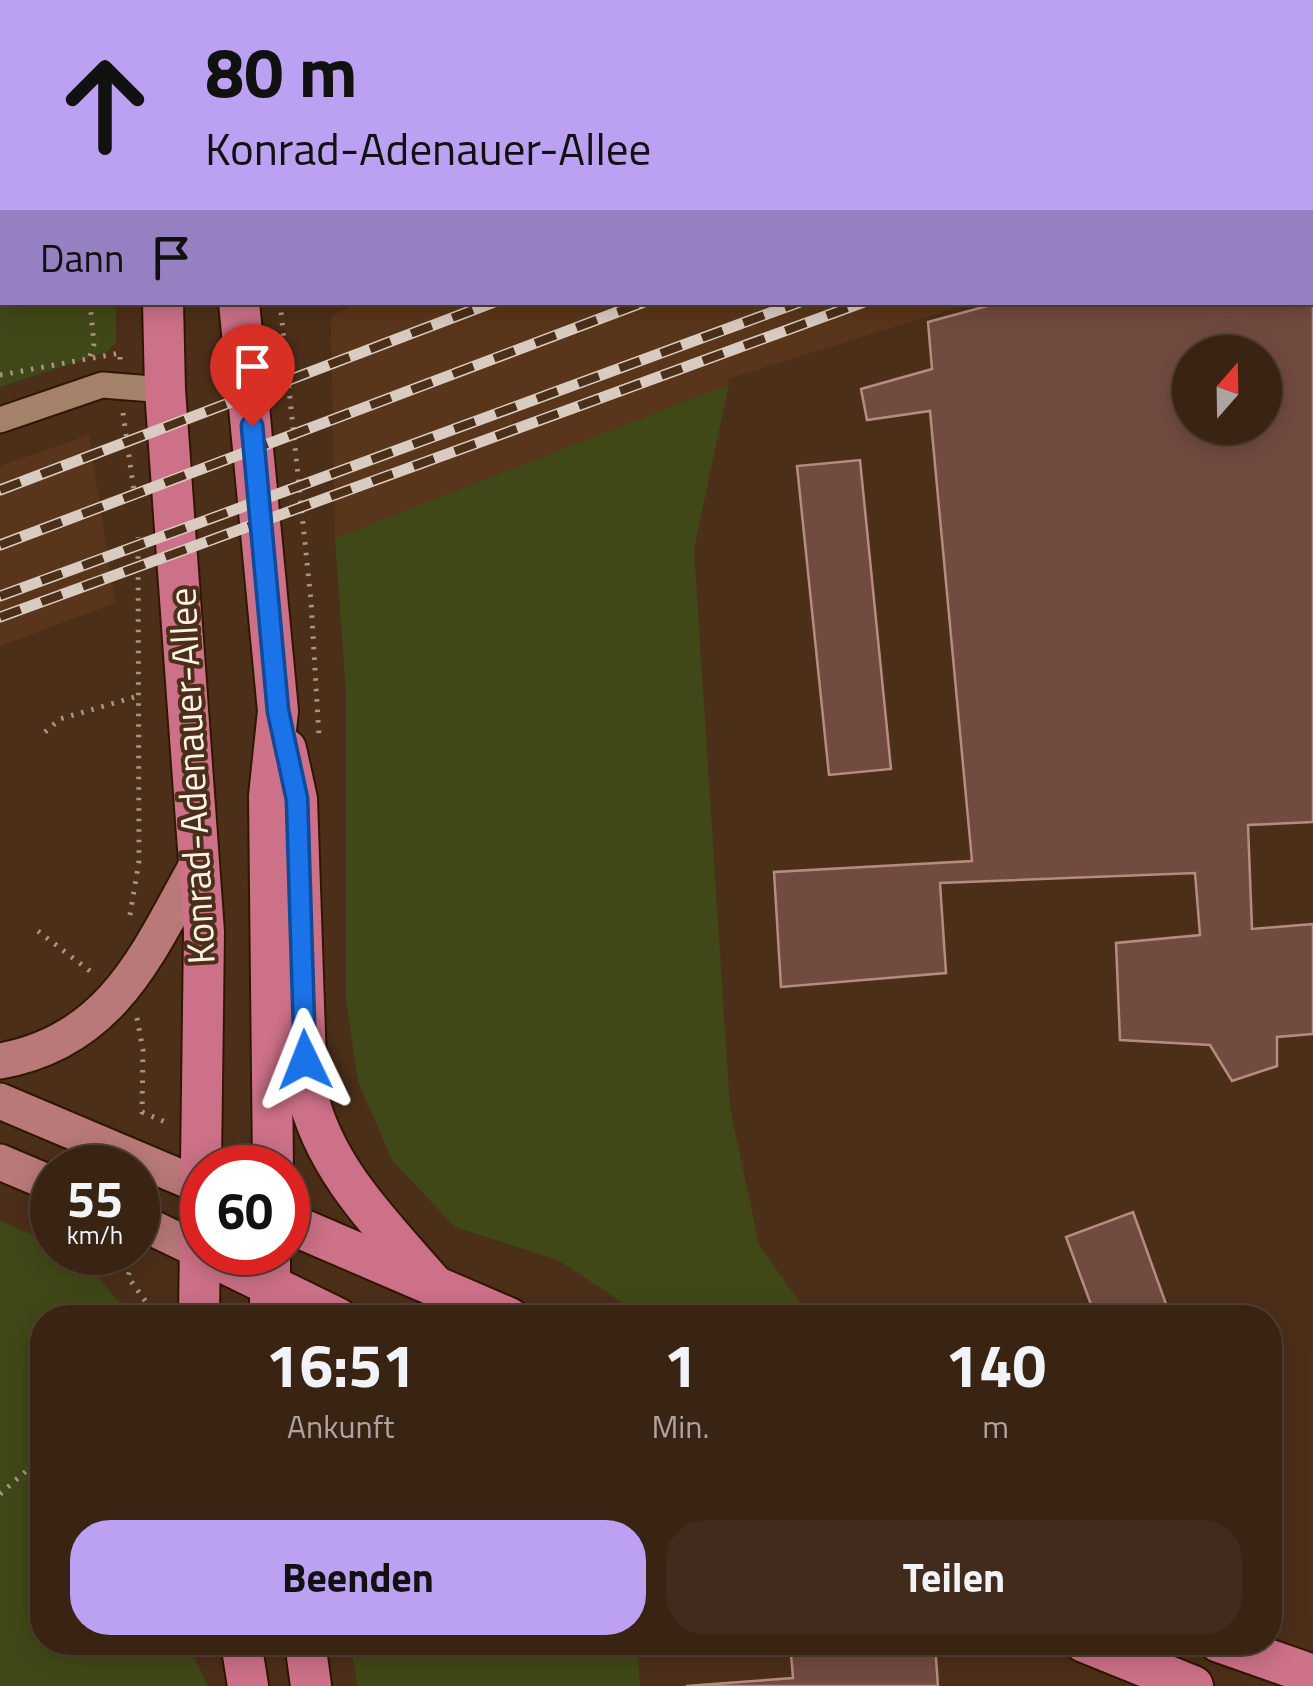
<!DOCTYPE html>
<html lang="de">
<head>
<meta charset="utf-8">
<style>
  body { margin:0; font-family:"Titillium Web",sans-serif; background:#402b1c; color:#f1f3f6; height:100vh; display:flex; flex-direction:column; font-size:38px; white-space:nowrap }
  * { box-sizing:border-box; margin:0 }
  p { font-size:32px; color:#aba4a0 }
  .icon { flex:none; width:55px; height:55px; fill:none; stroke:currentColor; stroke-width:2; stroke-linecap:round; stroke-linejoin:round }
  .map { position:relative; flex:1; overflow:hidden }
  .panel { position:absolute; left:30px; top:1305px; width:1252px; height:350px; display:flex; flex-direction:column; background:#392313; border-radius:40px; box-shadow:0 5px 25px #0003,0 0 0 2px #534033 }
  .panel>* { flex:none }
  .guide { position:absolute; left:0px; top:0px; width:1315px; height:305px; box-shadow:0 5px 25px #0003,0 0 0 2px #534033; background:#bca0f2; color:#111; overflow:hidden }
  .needle { width:65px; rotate:20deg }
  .controls { position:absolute; left:1172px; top:335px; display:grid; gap:20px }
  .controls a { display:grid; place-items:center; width:110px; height:110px; border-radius:50%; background:#392313; box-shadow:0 5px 25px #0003,0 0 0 2px #534033; font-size:50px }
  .speed { position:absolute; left:30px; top:1145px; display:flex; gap:20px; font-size:50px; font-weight:700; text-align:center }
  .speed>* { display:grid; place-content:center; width:130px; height:130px; border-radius:50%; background:#392313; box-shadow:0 5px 25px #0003,0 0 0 2px #534033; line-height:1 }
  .speed small { font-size:25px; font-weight:400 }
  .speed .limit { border:15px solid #d22; background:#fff; color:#111 }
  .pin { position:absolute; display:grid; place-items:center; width:85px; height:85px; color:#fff; margin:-102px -42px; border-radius:50% 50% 50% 0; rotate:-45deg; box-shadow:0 0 10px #0007 }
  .pin .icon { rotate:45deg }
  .me { position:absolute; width:110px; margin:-55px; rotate:358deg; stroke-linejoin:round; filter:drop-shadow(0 0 8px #0008) }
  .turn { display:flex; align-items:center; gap:35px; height:210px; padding:0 40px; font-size:45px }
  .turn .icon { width:130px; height:130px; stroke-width:2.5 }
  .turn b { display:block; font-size:70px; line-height:85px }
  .then { display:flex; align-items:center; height:95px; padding:0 40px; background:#0003; gap:20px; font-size:38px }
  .eta { display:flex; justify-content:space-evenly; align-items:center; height:170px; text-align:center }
  .eta b { font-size:60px; font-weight:700; line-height:70px }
  .cta { display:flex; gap:20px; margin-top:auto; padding:20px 40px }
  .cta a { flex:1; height:115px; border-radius:40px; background:#bca0f2; color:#111; font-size:40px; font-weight:700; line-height:115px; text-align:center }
  .cta a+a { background:#402b1c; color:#f1f3f6 }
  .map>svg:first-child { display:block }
  .built { fill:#59361b }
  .green { fill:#414817 }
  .building { fill:#714b40; stroke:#b78c80; stroke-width:2.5; fill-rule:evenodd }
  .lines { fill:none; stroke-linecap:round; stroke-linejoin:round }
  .minor-casing { stroke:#311601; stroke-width:29 }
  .secondary-casing { stroke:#311601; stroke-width:39 }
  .primary-casing { stroke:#311601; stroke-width:44 }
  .path { stroke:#a99587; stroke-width:5; stroke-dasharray:2.5 8; stroke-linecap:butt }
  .minor { stroke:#a4826a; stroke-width:25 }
  .secondary { stroke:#b97979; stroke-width:35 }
  .primary { stroke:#cd7188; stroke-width:40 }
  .rail-casing { stroke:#dacbc0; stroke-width:11 }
  .rail { stroke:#4c2f19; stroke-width:8; stroke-dasharray:22; stroke-linecap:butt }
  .route-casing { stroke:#114b97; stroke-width:25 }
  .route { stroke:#1a73e8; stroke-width:18 }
  .labels { text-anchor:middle; stroke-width:8; stroke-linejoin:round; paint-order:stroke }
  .street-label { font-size:38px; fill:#fef2ea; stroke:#4c2f19 }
</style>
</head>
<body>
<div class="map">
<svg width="1313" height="1686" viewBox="0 0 1313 1686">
  <rect width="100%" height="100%" fill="#4c2f19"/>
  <g class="built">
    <path d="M1042,0H1313V189L1312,2H1036Z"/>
    <path d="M361,302L971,303L727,379L729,384L335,538L331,316Z"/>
    <path d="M89,435L115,603L0,646V466Z"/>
  </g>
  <g class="green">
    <path d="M0,0H105L2,2V302L116,303V343L106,352L0,387Z"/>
    <path d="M729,384L694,549L730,1108L759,1245L810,1317H644L558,1260L455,1227L392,1160L358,1081L346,999V692L335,538Z"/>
    <path d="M0,1221L52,1243V1252L80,1255L131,1317L42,1318V1642L187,1643L208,1686H0Z"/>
    <path d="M351,1643H637L640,1686H357Z"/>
  </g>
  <g class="building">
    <path d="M1313,257V822L1248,825L1252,929L1313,924V1034L1277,1037V1066L1232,1081L1210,1045L1120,1040L1116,943L1200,935L1195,873L940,883L946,973L781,987L774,872L972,861L930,411L867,420L861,389L932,369L928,322L1002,302H1312ZM1190,352H1265V428H1190Z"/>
    <path d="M860,460L891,769L829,775L797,466Z"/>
    <path d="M1133,1212L1171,1318H1096L1066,1237Z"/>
    <path d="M935,1644L938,1686H686L793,1678L791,1655Z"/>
  </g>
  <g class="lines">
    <defs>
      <path id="minor" d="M0,420L102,385L165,390"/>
      <g id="secondary">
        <path d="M0,1061C114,1041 149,950 199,861"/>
        <path d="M0,1101L201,1186"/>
        <path d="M0,1162L52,1184"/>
        <path d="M138,1221L198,1250"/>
      </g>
      <g id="primary">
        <path d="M176,2V0"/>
        <path d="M242,2L243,0"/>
        <path d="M163,302L165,390L204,932L199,1318"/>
        <path d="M239,302L278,711L269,796L273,1168"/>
        <path d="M286,749L297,799L307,1092C324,1169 382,1225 433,1284"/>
        <path d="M288,1223L509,1318"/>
        <path d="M198,1250L337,1318"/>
        <path d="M270,1318V1252"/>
        <path d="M241,1642L248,1686"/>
        <path d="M305,1642L311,1686"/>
        <path d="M1084,1642L1193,1686"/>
        <path d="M1219,1642L1313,1675"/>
      </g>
    </defs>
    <use href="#minor" class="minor-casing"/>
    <use href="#secondary" class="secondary-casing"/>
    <use href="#primary" class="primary-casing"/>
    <g class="path">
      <path d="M109,2L110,0"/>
      <path d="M0,120H2"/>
      <path d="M0,151H2"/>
      <path d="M280,302L311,601L319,737"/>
      <path d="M90,356L94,344L90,302"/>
      <path d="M0,375L120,353V362"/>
      <path d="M123,413L136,506"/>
      <path d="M45,732L60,719L138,696"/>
      <path d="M130,915L139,861L138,537"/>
      <path d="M38,931L95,975"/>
      <path d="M137,1018L143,1050L142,1112L170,1124"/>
      <path d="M134,1252L128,1277L149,1306L166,1311"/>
      <path d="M137,1318L149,1306"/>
      <path d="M1270,1432L1285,1429"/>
      <path d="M0,1494L42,1457"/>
    </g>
    <use href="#minor" class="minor"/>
    <use href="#secondary" class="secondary"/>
    <use href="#primary" class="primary"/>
    <defs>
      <g id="rail">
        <path d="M1184,2L1189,0"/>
        <path d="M1312,11H1313"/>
        <path d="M1312,95H1313"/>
        <path d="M1312,137H1313"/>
        <path d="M0,490L494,302"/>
        <path d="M0,545L644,302"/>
        <path d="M0,596L800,302"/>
        <path d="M0,617L864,302"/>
      </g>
    </defs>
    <use href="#rail" class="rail-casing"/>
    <use href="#rail" class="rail"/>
  </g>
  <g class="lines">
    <defs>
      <path id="route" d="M252,426L278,711L297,799L305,1060"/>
    </defs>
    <use href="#route" class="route-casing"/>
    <use href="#route" class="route"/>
  </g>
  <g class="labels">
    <g class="street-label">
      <text transform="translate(192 776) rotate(-93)" y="13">Konrad-Adenauer-Allee</text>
    </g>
  </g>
</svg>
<div class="controls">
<a><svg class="needle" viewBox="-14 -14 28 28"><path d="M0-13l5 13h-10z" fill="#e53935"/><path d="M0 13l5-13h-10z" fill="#aba4a0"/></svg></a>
</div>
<div class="speed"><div>55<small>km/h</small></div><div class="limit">60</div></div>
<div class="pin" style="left:252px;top:426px;background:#d93025"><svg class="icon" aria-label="arrive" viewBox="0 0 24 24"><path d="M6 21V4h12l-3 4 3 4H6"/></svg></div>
<svg class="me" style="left:305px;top:1060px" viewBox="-20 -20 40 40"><path d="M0-17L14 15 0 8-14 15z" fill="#1a73e8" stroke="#fff" stroke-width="4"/></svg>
<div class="guide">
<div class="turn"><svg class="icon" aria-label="ahead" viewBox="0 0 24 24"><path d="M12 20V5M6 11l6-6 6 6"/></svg><div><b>80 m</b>Konrad-Adenauer-Allee</div></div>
<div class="then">Dann<svg class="icon" aria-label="arrive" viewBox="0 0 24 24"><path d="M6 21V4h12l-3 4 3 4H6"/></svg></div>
</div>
<section class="panel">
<div class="eta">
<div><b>16:51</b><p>Ankunft</p></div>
<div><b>1</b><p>Min.</p></div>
<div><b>140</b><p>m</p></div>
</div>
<div class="cta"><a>Beenden</a><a>Teilen</a></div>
</section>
</div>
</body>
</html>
